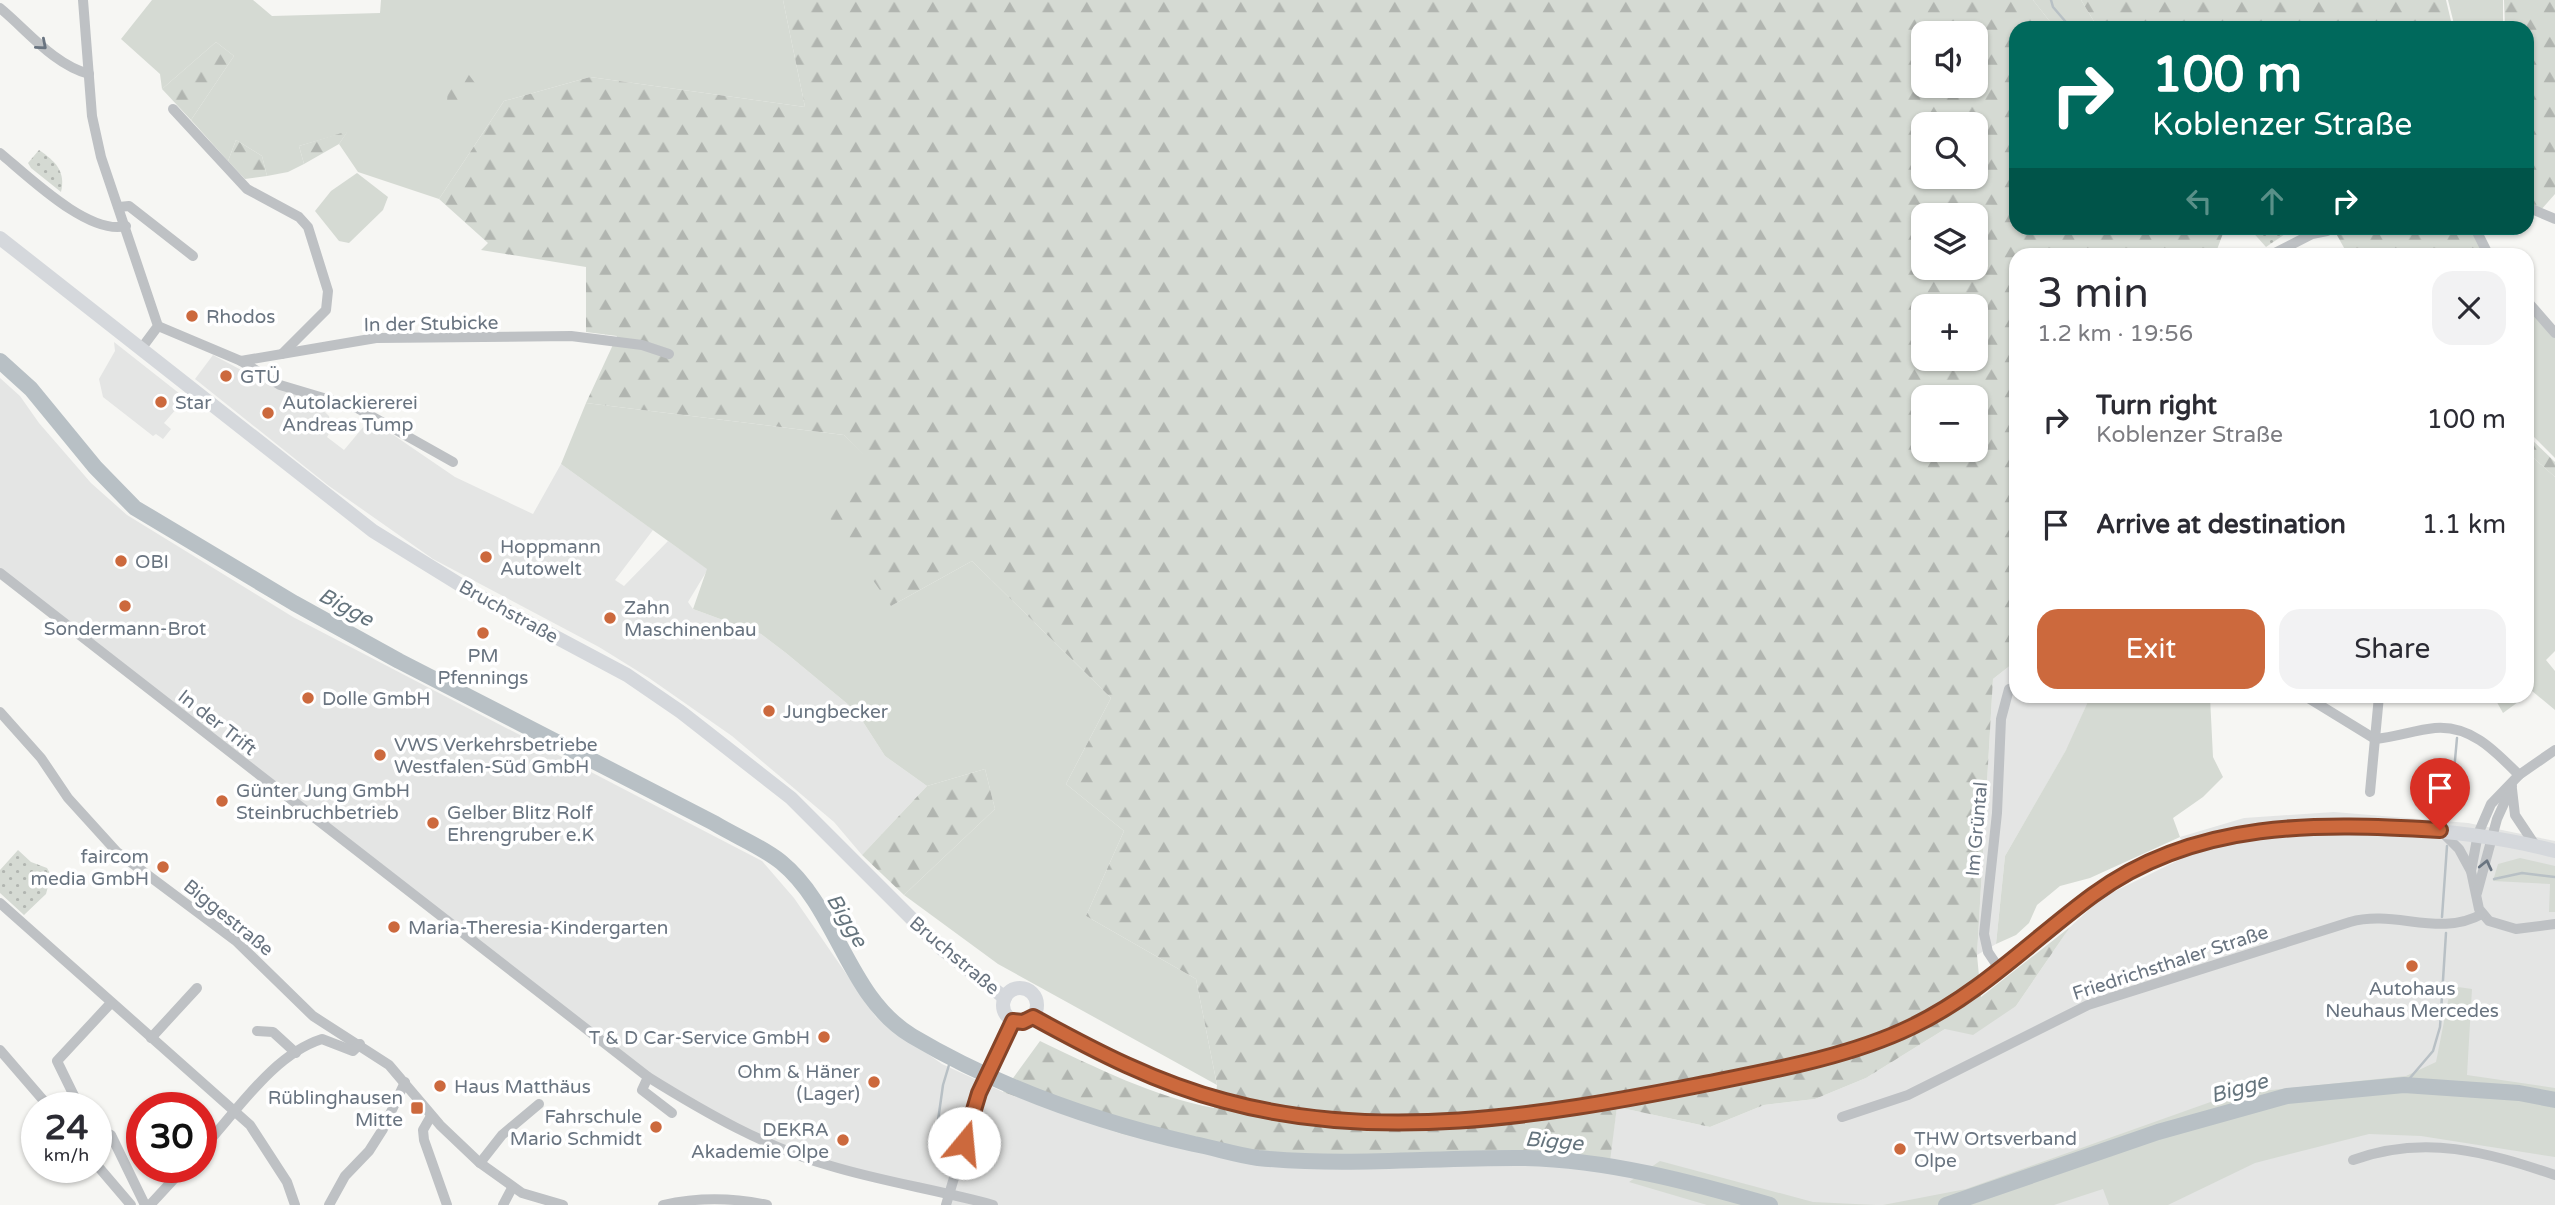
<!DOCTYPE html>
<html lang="en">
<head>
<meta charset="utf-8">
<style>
  body { margin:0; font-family:"Varela Round",sans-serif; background:#f2f2f3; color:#2b2b33; height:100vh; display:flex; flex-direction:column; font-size:26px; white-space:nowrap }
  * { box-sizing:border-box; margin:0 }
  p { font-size:23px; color:#7c7c81 }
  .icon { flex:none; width:38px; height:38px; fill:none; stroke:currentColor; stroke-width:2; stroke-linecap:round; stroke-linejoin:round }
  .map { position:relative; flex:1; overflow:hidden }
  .details { position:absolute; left:2009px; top:248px; width:525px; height:455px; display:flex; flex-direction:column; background:#fff; border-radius:21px; box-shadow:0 2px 5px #0004 }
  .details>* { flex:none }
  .top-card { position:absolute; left:2009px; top:21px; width:525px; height:214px; border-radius:21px; box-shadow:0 2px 5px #0004; background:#00695c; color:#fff; overflow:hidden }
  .controls { position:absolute; left:1911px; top:21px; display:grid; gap:14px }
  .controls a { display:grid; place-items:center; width:77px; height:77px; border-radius:14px; background:#fff; box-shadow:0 2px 5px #0004; font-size:35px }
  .speed { position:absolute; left:21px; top:1092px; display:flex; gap:14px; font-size:35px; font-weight:700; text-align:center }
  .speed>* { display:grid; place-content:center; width:91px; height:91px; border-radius:50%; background:#fff; box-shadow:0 2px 5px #0004; line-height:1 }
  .speed small { font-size:18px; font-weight:400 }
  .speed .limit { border:10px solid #d22; background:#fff; color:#111 }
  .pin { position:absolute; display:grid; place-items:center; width:60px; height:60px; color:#fff; margin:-72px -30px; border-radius:50% 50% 50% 0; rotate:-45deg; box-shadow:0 0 7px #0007 }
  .pin .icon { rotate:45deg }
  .me { position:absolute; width:77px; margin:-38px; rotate:17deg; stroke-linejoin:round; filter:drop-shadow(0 0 5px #0008) }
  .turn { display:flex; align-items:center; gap:24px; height:147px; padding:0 28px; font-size:32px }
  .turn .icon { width:91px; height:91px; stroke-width:2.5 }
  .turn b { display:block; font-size:49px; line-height:60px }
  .lanes { display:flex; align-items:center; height:66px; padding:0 28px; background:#0003; justify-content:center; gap:35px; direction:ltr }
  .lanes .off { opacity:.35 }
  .round { display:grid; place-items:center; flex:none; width:74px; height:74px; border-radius:21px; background:#f2f2f3 }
  .head { display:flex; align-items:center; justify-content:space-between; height:119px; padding:0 28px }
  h1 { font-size:42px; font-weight:600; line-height:52px }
  .action { display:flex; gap:14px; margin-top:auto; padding:14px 28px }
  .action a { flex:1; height:80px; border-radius:21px; background:#cc693d; color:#fff; font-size:28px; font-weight:600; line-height:80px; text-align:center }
  .action a+a { background:#f2f2f3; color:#2b2b33 }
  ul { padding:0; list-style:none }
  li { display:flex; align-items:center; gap:21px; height:105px; padding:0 28px }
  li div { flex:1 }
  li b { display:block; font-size:26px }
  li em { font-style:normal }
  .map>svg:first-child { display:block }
  .built { fill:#e4e5e4 }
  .grass { fill:#d5dad3 }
  .forest { fill:url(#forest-firs); fill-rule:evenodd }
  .park { fill:url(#park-dots) }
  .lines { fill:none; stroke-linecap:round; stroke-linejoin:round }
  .stream { stroke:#b8c0c5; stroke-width:2.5 }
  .river { stroke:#b8c0c5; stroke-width:16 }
  .street { stroke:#bec1c4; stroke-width:10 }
  .secondary { stroke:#d5d8dc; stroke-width:14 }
  .oneway { stroke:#697480 }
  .route-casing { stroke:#854428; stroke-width:18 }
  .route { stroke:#cc693d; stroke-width:12 }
  .poi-dot { fill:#cc693d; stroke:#fff; stroke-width:2.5 }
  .labels { text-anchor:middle; stroke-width:7; stroke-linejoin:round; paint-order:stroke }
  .poi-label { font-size:19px; fill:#697480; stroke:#fff; text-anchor:start }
  .street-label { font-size:19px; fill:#697480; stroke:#fff }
  .water-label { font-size:21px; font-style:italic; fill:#65747d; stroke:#fff }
</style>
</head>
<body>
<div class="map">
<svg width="2555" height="1205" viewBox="0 0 2555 1205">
  <defs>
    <pattern id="forest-firs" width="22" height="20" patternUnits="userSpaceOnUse" patternTransform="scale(1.75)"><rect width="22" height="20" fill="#d5dad3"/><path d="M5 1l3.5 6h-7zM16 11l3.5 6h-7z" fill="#b1b5b0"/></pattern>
    <pattern id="park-dots" width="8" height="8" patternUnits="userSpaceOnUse" patternTransform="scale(1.75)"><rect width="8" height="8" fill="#d5dad3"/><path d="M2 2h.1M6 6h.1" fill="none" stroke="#b1b5b0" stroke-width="1.8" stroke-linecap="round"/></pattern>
  </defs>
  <rect width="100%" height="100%" fill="#f6f6f3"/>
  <g class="built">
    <path d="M114,342L194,405L177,408L164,423L171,429L163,439L156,434L153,436L103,397L99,379L115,351Z"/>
    <path d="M213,355L266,383L325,402L324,411L329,416L331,430L327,437L344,450L370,419L455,477L533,514L561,464L653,530L615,580L624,586L668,541L708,569L688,602L693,609L761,634L786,653L856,711L885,756L927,786L862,855L834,822L732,736L649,678L599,647L433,559L329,486L195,379Z"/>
    <path d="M0,378L20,396L39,423L91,483L127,515L293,617L762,861L794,898L876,1017L942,1064L1003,1092L1122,1134L1245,1162L1609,1161L1617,1107L1710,1127L1764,1105L1815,1099L1866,1078L1945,1029L2016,1006L2070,927L2103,897L2185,857L2180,837L2244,818L2334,812L2468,823L2555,841V1205H946L949,1193L781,1149L648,1077L0,573Z"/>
    <path d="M2016,661V696L2090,697L2068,747L2005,856L1996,944L1977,955L1993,679Z"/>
  </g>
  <g class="grass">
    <path d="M152,0H253L272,16L380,13L381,0H783L805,107L590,77L504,101L439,199L358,172L339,144L347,132L299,146L304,164L288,172L267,176L262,156L236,140L228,161L191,120L234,56L216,42L162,89L160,74L121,39Z"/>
    <path d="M2033,0H2081L2098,28H2055Z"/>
    <path d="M2448,0H2503V28H2455Z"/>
    <path d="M357,173L388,197L383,210L349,243L339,241L315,211L331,191Z"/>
    <path d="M2527,307L2555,338V458L2527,430Z"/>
    <path d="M586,403L844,435L873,463L891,606L972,561L1111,698L1066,784L1124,831L1086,916L1196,979L1217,1085L998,964L904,895L995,809L985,769L927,786L885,756L856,711L786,653L761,634L693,609L707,569L561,464Z"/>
    <path d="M2527,452L2555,477V651L2546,660L2555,671V710L2532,691L2527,695Z"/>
    <path d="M2090,697H2210L2213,757L2223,777L2203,797L2173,818L2180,837L2090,878L2060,886L2037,905L2029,923L2016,935L1996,944L2005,856L2066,750Z"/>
    <path d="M2494,697H2525L2503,713Z"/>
    <path d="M2520,858L2555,866V912H2549L2550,884L2493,881L2498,864Z"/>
    <path d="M2451,986L2472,989L2467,1075L2555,1088V1157L2421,1136L2369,1134L2255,1163L2168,1205H2109L2103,1189L2054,1205H1883L1966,1189L2233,1094L2406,1076L2436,1062Z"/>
    <path d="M1660,1161L1813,1202L1876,1205H1707L1629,1182Z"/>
  </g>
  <g class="forest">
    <path d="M783,0H2033L2055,28H2016V228H2225L2215,255L2016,256V661L1993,679L1977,955L1981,997L2070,927L2016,1006L1973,1035L1945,1029L1866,1078L1815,1099L1764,1105L1710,1127L1617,1107L1610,1161L1245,1162L1122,1134L1003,1092L1040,1041C1095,1067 1154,1097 1214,1108L1217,1085L1196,979L1086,916L1124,831L1066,784L1111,698L972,561L891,606L822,507L872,463L844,435L586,403L617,336L586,332V267L481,250L488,243L439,199L504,101L590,77L805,107ZM1923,33H1976V86H1923ZM1923,124H1976V177H1923ZM1923,215H1976V268H1923ZM1923,306H1976V359H1923ZM1923,397H1976V450H1923Z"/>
    <path d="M2081,0H2446L2451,21L2431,28H2098Z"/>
    <path d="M2504,0H2555V194L2540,211L2527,206V28H2505Z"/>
    <path d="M216,42L234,56L191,120L162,89Z"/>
    <path d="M466,71L481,91L447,105L448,77Z"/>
    <path d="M348,131L339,144L304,164L299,146Z"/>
    <path d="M236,140L262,156L267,176L245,179L228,161Z"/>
    <path d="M2333,228H2474L2487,255H2348Z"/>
    <path d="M2527,435L2555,462V477L2527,452Z"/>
    <path d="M985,769L995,809L904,895L862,855L927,786Z"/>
  </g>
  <g class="park">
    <path d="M39,150C55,161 66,171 61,192L31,168L28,163Z"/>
    <path d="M2249,228H2294L2266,247Z"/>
    <path d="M18,850L31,862L47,868L51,875L46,894L24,915L0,893V870Z"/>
  </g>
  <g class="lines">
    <g class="stream">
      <path d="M2051,0L2053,7L2071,28"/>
      <path d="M2278,228L2283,233"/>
      <path d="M2450,815L2457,738"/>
      <path d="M2494,879L2522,873L2555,877"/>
      <path d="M2442,917L2447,846"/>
      <path d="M2404,1085L2433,1051L2440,1027L2446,933"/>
      <path d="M933,1156L943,1085L952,1055"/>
    </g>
    <g class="river">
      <path d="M0,361L31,389L95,467L135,508L294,603L399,661L714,823C735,836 761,846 781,862C838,909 847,997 912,1036C998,1087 1097,1122 1194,1144C1215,1148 1237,1155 1258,1158C1348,1167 1436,1157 1525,1158C1608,1160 1691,1182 1770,1205"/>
      <path d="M1946,1205L2158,1132L2287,1096L2404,1085L2519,1093L2555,1100"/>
    </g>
    <g class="street">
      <path d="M83,0L92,116L101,157L158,326L141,349"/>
      <path d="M0,8C28,31 53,64 89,74"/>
      <path d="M173,109L247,189L299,217L308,227L328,291L326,310L282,354"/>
      <path d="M0,153C28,176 89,236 126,226"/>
      <path d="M119,207L129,206L193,256"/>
      <path d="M2527,207L2555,219"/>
      <path d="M2475,228L2489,256"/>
      <path d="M2269,256L2312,234L2327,231"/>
      <path d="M2527,301L2555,333"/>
      <path d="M158,326L241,361L376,338L571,336L642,345L669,354"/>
      <path d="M241,361L280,385L357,408L453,462"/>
      <path d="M0,573L648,1077C706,1113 765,1147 831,1166C884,1182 939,1190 993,1205"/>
      <path d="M2305,696L2375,739"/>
      <path d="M0,712L41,758L68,798L117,852L236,941L313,1016L389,1065L440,1125L480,1163L522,1193L563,1205"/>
      <path d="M2375,739C2396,737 2415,730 2435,728C2471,725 2495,751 2519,775"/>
      <path d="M2555,750L2519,775L2491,804L2478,834L2471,871L2479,909L2489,921L2516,929L2555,924"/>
      <path d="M2512,789L2515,815L2535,845"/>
      <path d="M2370,792L2379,696"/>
      <path d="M2440,830L2459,849L2471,871"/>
      <path d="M2477,893L2497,819L2512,786"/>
      <path d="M0,903L250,1125L287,1182L295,1205"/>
      <path d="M2000,970L1988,952L1984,934L1997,813L2001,719L2009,689"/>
      <path d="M257,1031L273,1032L296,1053"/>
      <path d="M151,1038L197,988"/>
      <path d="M0,1050L50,1108"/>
      <path d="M648,1077L642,1090L672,1113"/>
      <path d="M80,1108L57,1061L110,1004"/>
      <path d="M431,1116L423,1130L424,1140L447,1205"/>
      <path d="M1842,1117L1908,1095L2088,1005L2350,922C2395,909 2439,938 2482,914"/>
      <path d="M96,1128L111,1135L145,1205"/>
      <path d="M201,1150C236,1113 272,1055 322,1039L353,1051L360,1044"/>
      <path d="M2353,1160C2425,1134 2486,1152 2555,1175"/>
      <path d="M480,1163L502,1135L539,1104"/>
      <path d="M96,1164L131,1205"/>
      <path d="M150,1205L185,1167"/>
      <path d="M329,1205L345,1176L369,1151L383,1129L405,1082"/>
      <path d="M503,1205L512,1188"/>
      <path d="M663,1205C698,1197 731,1197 767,1205"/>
      <path d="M946,1205L979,1093L1013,1021"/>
    </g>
    <g class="secondary">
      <path d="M0,238L373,531L475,594L627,675L681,712L791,798L942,949L1005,998"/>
      <circle cx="1020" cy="1005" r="17"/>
      <path d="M1033,1017C1094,1052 1156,1083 1225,1101C1377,1142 1539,1117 1691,1086C1763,1072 1842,1058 1910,1028C1982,995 2034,933 2100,890C2192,831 2288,821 2395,828C2450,831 2502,837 2555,851"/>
    </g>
  </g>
  <defs><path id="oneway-chevron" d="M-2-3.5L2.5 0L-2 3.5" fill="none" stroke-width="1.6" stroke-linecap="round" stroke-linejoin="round" transform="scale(1.75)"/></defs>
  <g class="oneway">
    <use href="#oneway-chevron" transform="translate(42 45) rotate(41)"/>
    <use href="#oneway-chevron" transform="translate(2486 865) rotate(-77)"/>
  </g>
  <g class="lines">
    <defs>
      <path id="route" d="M964,1143L979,1093L1013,1021L1023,1022L1033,1017C1095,1051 1156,1083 1225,1101C1378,1143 1540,1116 1694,1086C1763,1072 1847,1058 1911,1027C1979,995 2033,939 2093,895C2196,819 2319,823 2440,830"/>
    </defs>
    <use href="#route" class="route-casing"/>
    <use href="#route" class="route"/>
  </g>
  <g class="poi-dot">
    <circle cx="192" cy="316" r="7"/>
    <circle cx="226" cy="376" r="7"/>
    <circle cx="161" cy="402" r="7"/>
    <circle cx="268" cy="413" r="7"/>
    <circle cx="486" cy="557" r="7"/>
    <circle cx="121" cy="561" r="7"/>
    <circle cx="125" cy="606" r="7"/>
    <circle cx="610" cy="618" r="7"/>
    <circle cx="483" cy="633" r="7"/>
    <circle cx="308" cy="698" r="7"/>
    <circle cx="769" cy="711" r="7"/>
    <circle cx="380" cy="755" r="7"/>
    <circle cx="222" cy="801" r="7"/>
    <circle cx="433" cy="823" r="7"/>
    <circle cx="163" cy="867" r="7"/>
    <circle cx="394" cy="927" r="7"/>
    <circle cx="2412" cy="966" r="7"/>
    <circle cx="824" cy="1037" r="7"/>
    <circle cx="874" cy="1082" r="7"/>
    <circle cx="440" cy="1086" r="7"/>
    <rect x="410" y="1101" width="14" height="14" rx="3.5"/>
    <circle cx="656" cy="1127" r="7"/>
    <circle cx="843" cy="1140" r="7"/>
    <circle cx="1900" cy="1149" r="7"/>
  </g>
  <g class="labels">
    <g class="poi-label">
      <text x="206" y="323">Rhodos</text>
      <text x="240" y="383">GTÜ</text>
      <text x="175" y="409">Star</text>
      <text x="282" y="409">Autolackiererei<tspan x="282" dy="22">Andreas Tump</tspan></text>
      <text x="500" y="553">Hoppmann<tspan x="500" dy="22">Autowelt</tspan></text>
      <text x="135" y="568">OBI</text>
      <text x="624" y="614">Zahn<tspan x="624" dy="22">Maschinenbau</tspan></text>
      <text x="125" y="635" text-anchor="middle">Sondermann-Brot</text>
      <text x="483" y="662" text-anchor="middle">PM<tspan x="483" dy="22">Pfennings</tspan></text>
      <text x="322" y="705">Dolle GmbH</text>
      <text x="783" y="718">Jungbecker</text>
      <text x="394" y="751">VWS Verkehrsbetriebe<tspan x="394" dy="22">Westfalen-Süd GmbH</tspan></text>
      <text x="236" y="797">Günter Jung GmbH<tspan x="236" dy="22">Steinbruchbetrieb</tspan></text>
      <text x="447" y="819">Gelber Blitz Rolf<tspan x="447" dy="22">Ehrengruber e.K</tspan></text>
      <text x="149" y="863" text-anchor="end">faircom<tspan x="149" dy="22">media GmbH</tspan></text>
      <text x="408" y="934">Maria-Theresia-Kindergarten</text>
      <text x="2412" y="995" text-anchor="middle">Autohaus<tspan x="2412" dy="22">Neuhaus Mercedes</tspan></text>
      <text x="810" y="1044" text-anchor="end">T &amp; D Car-Service GmbH</text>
      <text x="860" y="1078" text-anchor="end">Ohm &amp; Häner<tspan x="860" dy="22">(Lager)</tspan></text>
      <text x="454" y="1093">Haus Matthäus</text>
      <text x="403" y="1104" text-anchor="end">Rüblinghausen<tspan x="403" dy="22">Mitte</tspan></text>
      <text x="642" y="1123" text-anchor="end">Fahrschule<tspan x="642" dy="22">Mario Schmidt</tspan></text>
      <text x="829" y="1136" text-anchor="end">DEKRA<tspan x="829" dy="22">Akademie Olpe</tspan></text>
      <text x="1914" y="1145">THW Ortsverband<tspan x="1914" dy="22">Olpe</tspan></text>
    </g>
    <g class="street-label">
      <text transform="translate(431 323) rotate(-1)" y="7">In der Stubicke</text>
      <text transform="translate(509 611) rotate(29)" y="7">Bruchstraße</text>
      <text transform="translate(218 722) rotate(38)" y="7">In der Trift</text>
      <text transform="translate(1976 829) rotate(-85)" y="7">Im Grüntal</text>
      <text transform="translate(229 917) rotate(39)" y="7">Biggestraße</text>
      <text transform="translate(955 955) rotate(40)" y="7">Bruchstraße</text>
      <text transform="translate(2170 962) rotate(-18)" y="7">Friedrichsthaler Straße</text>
    </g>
    <g class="water-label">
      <text transform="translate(346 607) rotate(28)" y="7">Bigge</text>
      <text transform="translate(847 920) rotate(59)" y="7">Bigge</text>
      <text transform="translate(2239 1088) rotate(-16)" y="7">Bigge</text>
      <text transform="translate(1554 1141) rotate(5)" y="7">Bigge</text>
    </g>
  </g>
</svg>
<div class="controls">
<a><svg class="icon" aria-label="sound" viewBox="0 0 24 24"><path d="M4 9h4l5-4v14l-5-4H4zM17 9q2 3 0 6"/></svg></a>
<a><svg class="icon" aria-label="search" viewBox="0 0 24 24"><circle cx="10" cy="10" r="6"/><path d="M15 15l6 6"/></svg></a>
<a><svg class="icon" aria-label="layers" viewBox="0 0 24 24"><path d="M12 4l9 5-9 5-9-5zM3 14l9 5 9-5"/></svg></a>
<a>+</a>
<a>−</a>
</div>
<div class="speed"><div>24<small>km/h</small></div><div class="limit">30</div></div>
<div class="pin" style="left:2440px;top:830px;background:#d93025"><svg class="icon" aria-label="arrive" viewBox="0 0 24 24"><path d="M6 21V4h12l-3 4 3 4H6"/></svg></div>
<svg class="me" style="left:964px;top:1143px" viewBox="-20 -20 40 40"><circle r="19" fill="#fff"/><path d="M0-13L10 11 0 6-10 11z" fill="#cc693d"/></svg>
<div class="top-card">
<div class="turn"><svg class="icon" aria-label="right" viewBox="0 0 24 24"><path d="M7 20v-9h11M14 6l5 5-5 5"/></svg><div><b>100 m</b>Koblenzer Straße</div></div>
<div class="lanes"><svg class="icon off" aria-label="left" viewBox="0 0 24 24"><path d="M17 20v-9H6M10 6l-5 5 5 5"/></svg><svg class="icon off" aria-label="ahead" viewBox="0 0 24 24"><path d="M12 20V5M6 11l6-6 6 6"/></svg><svg class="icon" aria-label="right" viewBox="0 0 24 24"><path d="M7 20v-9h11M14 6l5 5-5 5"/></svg></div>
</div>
<section class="details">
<div class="head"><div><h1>3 min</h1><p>1.2 km · 19:56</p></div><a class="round"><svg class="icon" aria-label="close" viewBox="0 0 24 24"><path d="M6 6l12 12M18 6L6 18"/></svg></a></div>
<ul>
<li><svg class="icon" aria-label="right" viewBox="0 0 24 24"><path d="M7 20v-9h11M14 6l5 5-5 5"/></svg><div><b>Turn right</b><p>Koblenzer Straße</p></div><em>100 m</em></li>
<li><svg class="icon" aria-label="arrive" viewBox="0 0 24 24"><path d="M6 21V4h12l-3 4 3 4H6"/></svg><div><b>Arrive at destination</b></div><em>1.1 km</em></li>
</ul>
<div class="action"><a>Exit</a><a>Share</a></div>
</section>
</div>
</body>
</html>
